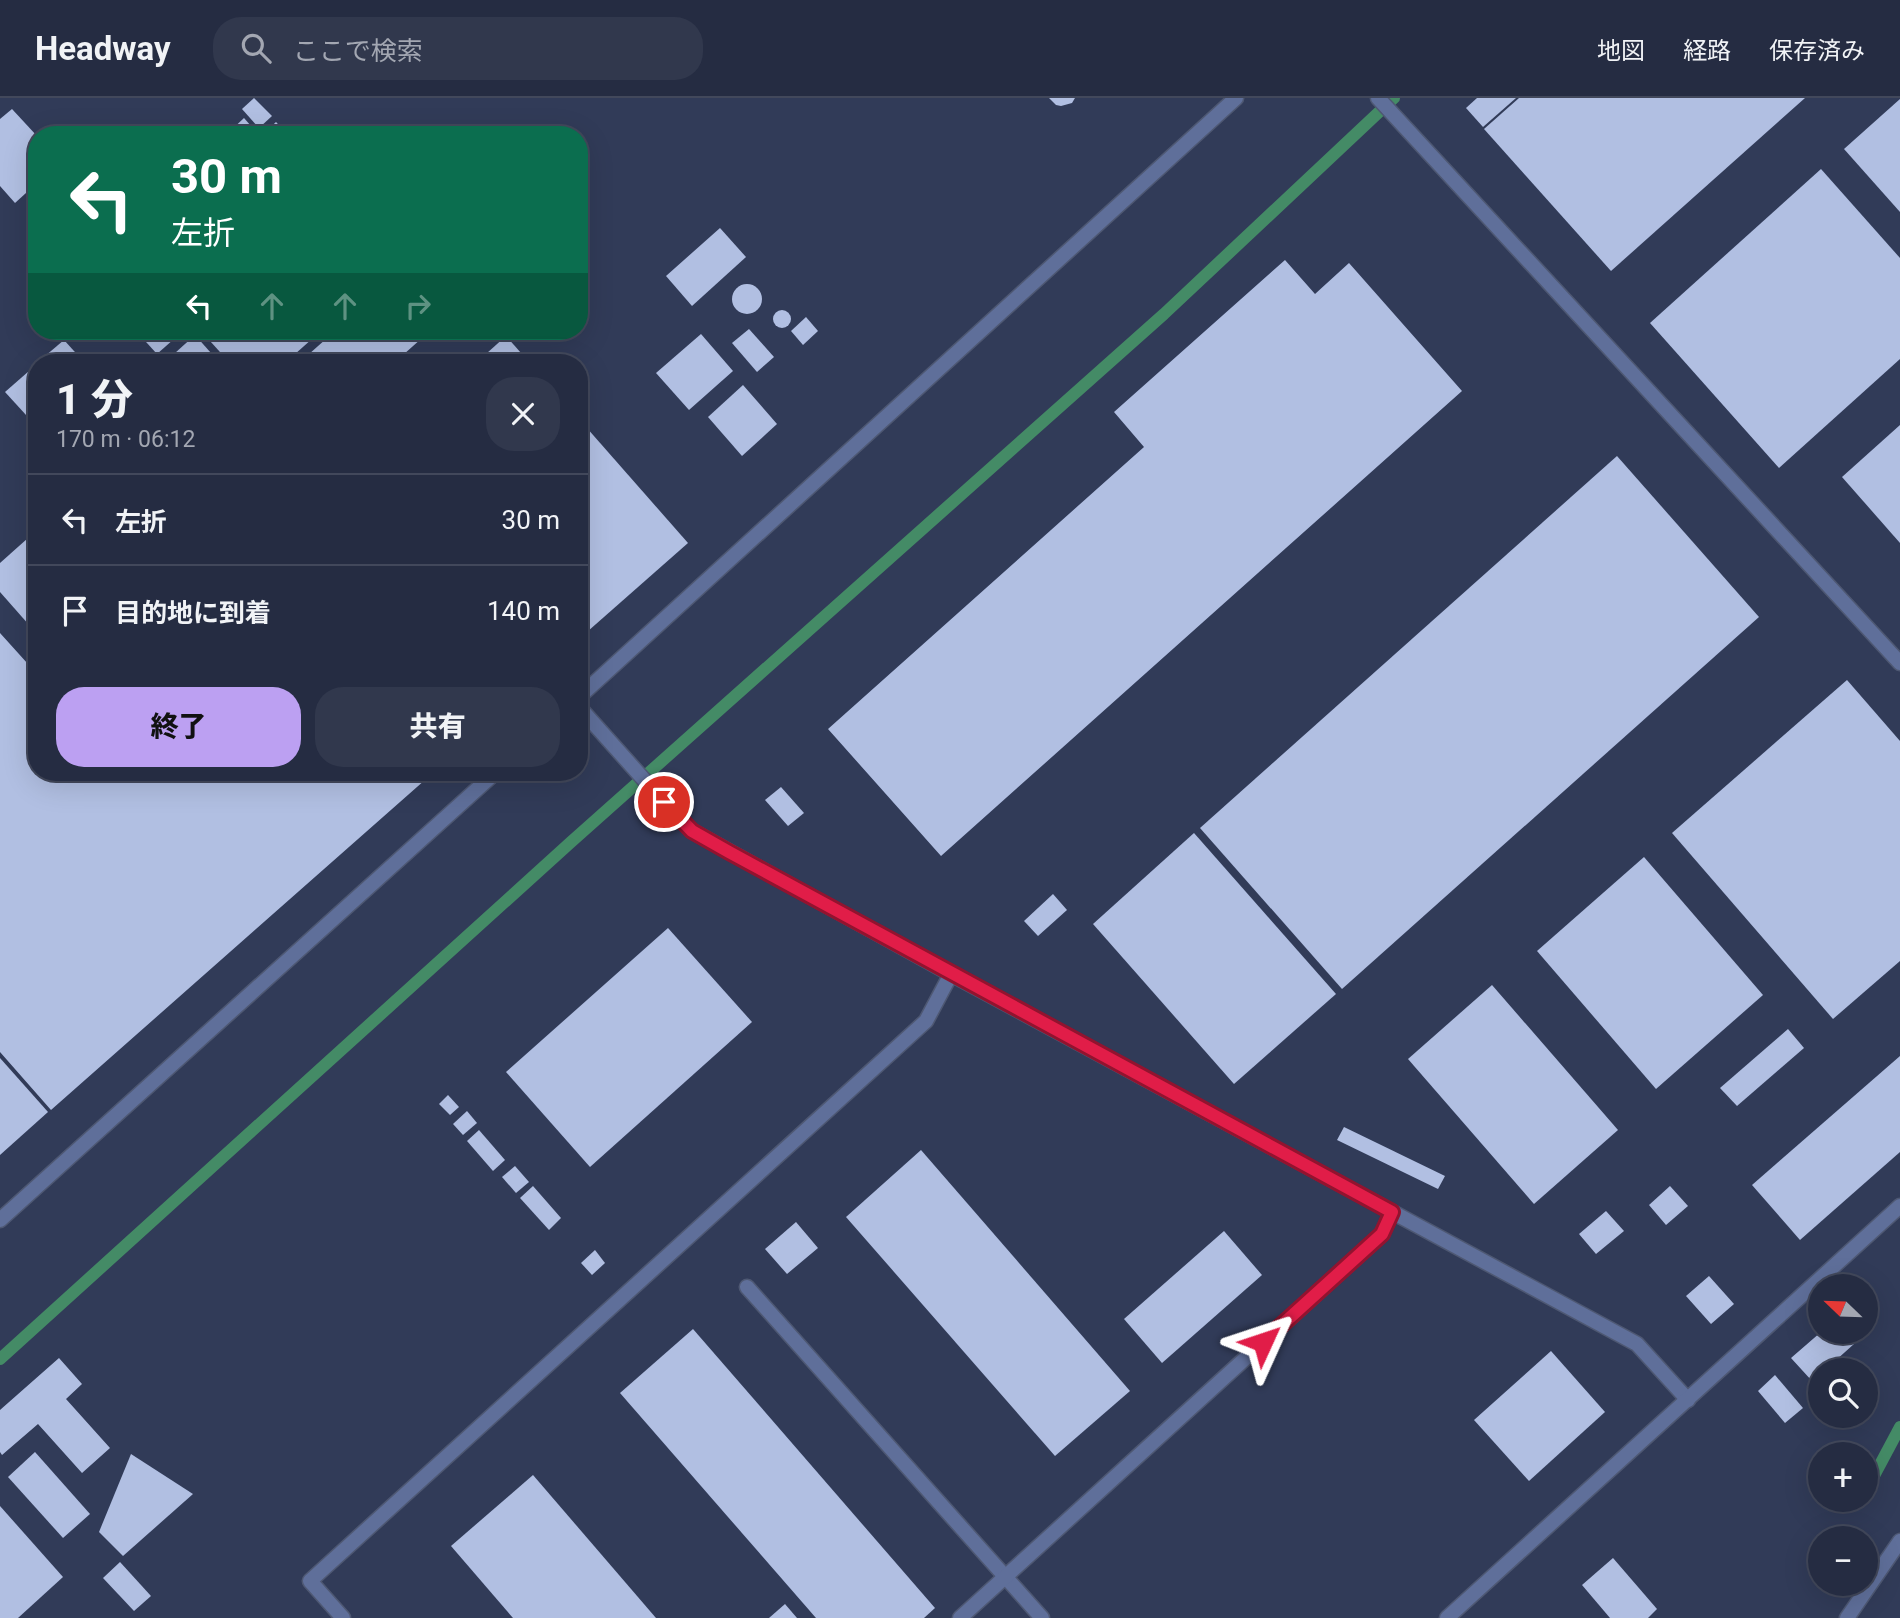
<!DOCTYPE html>
<html lang="ja">
<head>
<meta charset="utf-8">
<style>
  body { margin:0; font-family:Roboto,"Noto Sans JP",sans-serif; background:#31384d; color:#f1f3f6; height:100vh; display:flex; flex-direction:column; font-size:26px; white-space:nowrap }
  * { box-sizing:border-box; margin:0 }
  p { font-size:23px; color:#a3a7b2 }
  .icon { flex:none; width:38px; height:38px; fill:none; stroke:currentColor; stroke-width:2; stroke-linecap:round; stroke-linejoin:round }
  .map { position:relative; flex:1; overflow:hidden }
  .details { position:absolute; left:28px; top:256px; width:560px; height:427px; display:flex; flex-direction:column; background:#252c42; border-radius:28px; box-shadow:0 7px 28px #0002,0 0 0 2px #42485b }
  .details>* { flex:none }
  .guide { position:absolute; left:28px; top:28px; width:560px; height:214px; border-radius:28px; box-shadow:0 7px 28px #0002,0 0 0 2px #42485b; background:#0b6e4f; color:#fff; overflow:hidden }
  .needle { width:46px; rotate:293deg }
  .controls { position:absolute; left:1808px; top:1176px; display:grid; gap:14px }
  .controls a { display:grid; place-items:center; width:70px; height:70px; border-radius:50%; background:#252c42; box-shadow:0 7px 28px #0002,0 0 0 2px #42485b; font-size:35px }
  .pin { position:absolute; display:grid; place-items:center; width:60px; height:60px; color:#fff; margin:-30px; border:4px solid #fff; border-radius:50%; box-shadow:0 2px 7px #0007 }
  .me { position:absolute; width:77px; margin:-38px; rotate:48deg; stroke-linejoin:round; filter:drop-shadow(0 0 5px #0008) }
  .turn { display:flex; align-items:center; gap:24px; height:147px; padding:0 28px; font-size:32px }
  .turn .icon { width:91px; height:91px; stroke-width:2.5 }
  .turn b { display:block; font-size:49px; line-height:60px }
  .lanes { display:flex; align-items:center; height:66px; padding:0 28px; background:#0003; justify-content:center; gap:35px; direction:ltr }
  .lanes .off { opacity:.35 }
  .round { display:grid; place-items:center; flex:none; width:74px; height:74px; border-radius:28px; background:#31384d }
  .headline { display:flex; align-items:center; justify-content:space-between; height:119px; padding:0 28px }
  h1 { font-size:42px; font-weight:800; line-height:52px }
  .cta { display:flex; gap:14px; margin-top:auto; padding:14px 28px }
  .cta a { flex:1; height:80px; border-radius:28px; background:#bca0f2; color:#111; font-size:28px; font-weight:800; line-height:80px; text-align:center }
  .cta a+a { background:#31384d; color:#f1f3f6 }
  ul { padding:0; list-style:none }
  li { display:flex; align-items:center; gap:21px; height:91px; padding:0 28px; border-top:2px solid #42485b }
  li div { flex:1 }
  li b { display:block; font-size:26px }
  li em { font-style:normal }
  header { display:flex; align-items:center; gap:42px; box-sizing:border-box; height:98px; padding:0 35px; background:#252c42; border-bottom:2px solid #42485b }
  header strong { font-size:33px }
  nav { display:flex; gap:38px; margin-inline-start:auto; font-size:24px }
  .search { width:490px; height:63px; background:#31384d; display:flex; align-items:center; gap:18px; box-sizing:border-box; padding:0 24px; border-radius:28px; color:#a3a7b2; font-size:26px }
  .map>svg:first-child { display:block }
  .lines { fill:none; stroke-linecap:round; stroke-linejoin:round }
  .stream { stroke:#448b66; stroke-width:12 }
  .building { fill:#b1bfe2 }
  .service-casing { stroke:#4e5873; stroke-width:17 }
  .tertiary-casing { stroke:#4e5873; stroke-width:17 }
  .service { stroke:#5f6f9a; stroke-width:14 }
  .tertiary { stroke:#5f6f9a; stroke-width:14 }
  .route-casing { stroke:#92132f; stroke-width:18 }
  .route { stroke:#e11d48; stroke-width:12 }
</style>
</head>
<body>
<header>
<strong>Headway</strong>
<div class="search"><svg class="icon" aria-label="search" viewBox="0 0 24 24"><circle cx="10" cy="10" r="6"/><path d="M15 15l6 6"/></svg>ここで検索</div>
<nav><a>地図</a><a>経路</a><a>保存済み</a></nav>
</header>
<div class="map">
<svg width="1900" height="1520" viewBox="0 0 1900 1520">
  <rect width="100%" height="100%" fill="#313b58"/>
  <g class="lines">
    <g class="stream">
      <path d="M0,1261L571,744L1164,216L1394,0"/>
      <path d="M1867,1391L1900,1329"/>
    </g>
  </g>
  <g class="building">
    <path d="M254,0L272,18L259,30L242,11Z"/>
    <path d="M1049,0H1075L1072,5L1061,8L1056,7Z"/>
    <path d="M1477,0H1516L1483,29L1466,10Z"/>
    <path d="M1519,0H1805L1611,173L1484,31Z"/>
    <path d="M1900,1V114L1844,51Z"/>
    <path d="M12,11L37,38V85L15,105L0,88V21Z"/>
    <path d="M244,20L257,35L255,37H226Z"/>
    <path d="M276,24L286,35L284,37H262Z"/>
    <path d="M1821,71L1900,160V261L1779,370L1650,225Z"/>
    <path d="M720,130L746,159L692,208L666,178Z"/>
    <path d="M1285,162L1315,196L1349,165L1462,293L941,758L828,631L1144,349L1114,314Z"/>
    <circle cx="747" cy="201" r="15"/>
    <circle cx="782" cy="221" r="9"/>
    <path d="M806,219L818,233L803,247L791,233Z"/>
    <path d="M749,231L774,259L757,274L732,245Z"/>
    <path d="M136,233H183L157,256Z"/>
    <path d="M201,233H321L286,264H229Z"/>
    <path d="M335,233H430L395,264H300Z"/>
    <path d="M701,236L733,273L689,312L656,275Z"/>
    <path d="M195,237L219,264H165Z"/>
    <path d="M506,238L529,264H477Z"/>
    <path d="M64,242L84,264H38Z"/>
    <path d="M37,266V329L5,294Z"/>
    <path d="M743,287L777,326L742,358L708,319Z"/>
    <path d="M579,321L688,445L579,541Z"/>
    <path d="M1900,327V445L1842,379Z"/>
    <path d="M1617,358L1759,519L1342,891L1200,730Z"/>
    <path d="M37,432V536L0,494V465Z"/>
    <path d="M0,535L37,576V674H434L51,1012L0,954Z"/>
    <path d="M1847,582L1900,643V863L1833,921L1672,735Z"/>
    <path d="M781,689L804,715L788,728L765,702Z"/>
    <path d="M1194,735L1336,896L1234,986L1093,826Z"/>
    <path d="M1644,759L1763,897L1656,991L1537,853Z"/>
    <path d="M1053,796L1067,812L1038,838L1024,823Z"/>
    <path d="M668,830L752,924L590,1069L506,974Z"/>
    <path d="M1492,887L1618,1032L1534,1106L1408,961Z"/>
    <path d="M1788,931L1804,950L1737,1008L1720,990Z"/>
    <path d="M1900,958V1054L1800,1142L1752,1087Z"/>
    <path d="M0,960L48,1014L0,1057Z"/>
    <path d="M448,997L459,1009L450,1017L439,1006Z"/>
    <path d="M467,1013L477,1025L463,1037L453,1026Z"/>
    <path d="M1344,1029L1445,1078L1438,1091L1337,1042Z"/>
    <path d="M479,1032L505,1062L493,1073L467,1043Z"/>
    <path d="M921,1052L1130,1293L1055,1358L846,1119Z"/>
    <path d="M515,1068L529,1084L516,1095L502,1079Z"/>
    <path d="M533,1088L561,1120L549,1132L520,1100Z"/>
    <path d="M1670,1088L1688,1108L1666,1127L1649,1107Z"/>
    <path d="M1606,1113L1624,1133L1596,1156L1579,1136Z"/>
    <path d="M796,1124L818,1150L787,1176L765,1151Z"/>
    <path d="M1224,1133L1262,1177L1162,1265L1124,1221Z"/>
    <path d="M595,1152L605,1165L592,1177L581,1165Z"/>
    <path d="M1709,1178L1734,1206L1711,1226L1686,1198Z"/>
    <path d="M693,1231L935,1510L924,1520H816L620,1295Z"/>
    <path d="M1821,1234H1861L1864,1237L1825,1272H1820V1276L1812,1283L1791,1260Z"/>
    <path d="M1551,1253L1605,1314L1529,1383L1474,1322Z"/>
    <path d="M59,1260L82,1286L66,1301L110,1350L82,1375L38,1326L2,1357L0,1354V1312Z"/>
    <path d="M1775,1277L1803,1310L1785,1325L1758,1293Z"/>
    <path d="M35,1354L90,1416L63,1440L8,1379Z"/>
    <path d="M131,1356L193,1396L123,1458L99,1434Z"/>
    <path d="M533,1377L656,1520H513L451,1448Z"/>
    <path d="M0,1408L63,1479L18,1520H0Z"/>
    <path d="M1613,1460L1657,1511L1648,1520H1610L1582,1487Z"/>
    <path d="M120,1464L151,1498L134,1513L103,1480Z"/>
    <path d="M785,1506L797,1520H769Z"/>
  </g>
  <g class="lines">
    <defs>
      <g id="service">
        <path d="M1378,0L1900,565"/>
        <path d="M579,599L1236,0"/>
        <path d="M579,609L664,704L692,733L951,876L1637,1246L1688,1302"/>
        <path d="M0,1122L496,674"/>
        <path d="M747,1189L1042,1520"/>
        <path d="M343,1520L310,1483L926,923L951,876"/>
        <path d="M960,1520L1382,1136L1392,1114"/>
        <path d="M1447,1520L1900,1108"/>
      </g>
      <path id="tertiary" d="M1847,1520L1900,1443"/>
    </defs>
    <use href="#service" class="service-casing"/>
    <use href="#tertiary" class="tertiary-casing"/>
    <use href="#service" class="service"/>
    <use href="#tertiary" class="tertiary"/>
  </g>
  <g class="lines">
    <defs>
      <path id="route" d="M664,704L692,733L729,754L1392,1114L1382,1136L1263,1244"/>
    </defs>
    <use href="#route" class="route-casing"/>
    <use href="#route" class="route"/>
  </g>
</svg>
<div class="controls">
<a><svg class="needle" viewBox="-14 -14 28 28"><path d="M0-13l5 13h-10z" fill="#e53935"/><path d="M0 13l5-13h-10z" fill="#a3a7b2"/></svg></a>
<a><svg class="icon" aria-label="search" viewBox="0 0 24 24"><circle cx="10" cy="10" r="6"/><path d="M15 15l6 6"/></svg></a>
<a>+</a>
<a>−</a>
</div>
<div class="pin" style="left:664px;top:704px;background:#d93025"><svg class="icon" aria-label="arrive" viewBox="0 0 24 24"><path d="M6 21V4h12l-3 4 3 4H6"/></svg></div>
<svg class="me" style="left:1263px;top:1244px" viewBox="-20 -20 40 40"><path d="M0-17L14 15 0 8-14 15z" fill="#e11d48" stroke="#fff" stroke-width="4"/></svg>
<div class="guide">
<div class="turn"><svg class="icon" aria-label="left" viewBox="0 0 24 24"><path d="M17 20v-9H6M10 6l-5 5 5 5"/></svg><div><b>30 m</b>左折</div></div>
<div class="lanes"><svg class="icon" aria-label="left" viewBox="0 0 24 24"><path d="M17 20v-9H6M10 6l-5 5 5 5"/></svg><svg class="icon off" aria-label="ahead" viewBox="0 0 24 24"><path d="M12 20V5M6 11l6-6 6 6"/></svg><svg class="icon off" aria-label="ahead" viewBox="0 0 24 24"><path d="M12 20V5M6 11l6-6 6 6"/></svg><svg class="icon off" aria-label="right" viewBox="0 0 24 24"><path d="M7 20v-9h11M14 6l5 5-5 5"/></svg></div>
</div>
<section class="details">
<div class="headline"><div><h1>1 分</h1><p>170 m · 06:12</p></div><a class="round"><svg class="icon" aria-label="close" viewBox="0 0 24 24"><path d="M6 6l12 12M18 6L6 18"/></svg></a></div>
<ul>
<li><svg class="icon" aria-label="left" viewBox="0 0 24 24"><path d="M17 20v-9H6M10 6l-5 5 5 5"/></svg><div><b>左折</b></div><em>30 m</em></li>
<li><svg class="icon" aria-label="arrive" viewBox="0 0 24 24"><path d="M6 21V4h12l-3 4 3 4H6"/></svg><div><b>目的地に到着</b></div><em>140 m</em></li>
</ul>
<div class="cta"><a>終了</a><a>共有</a></div>
</section>
</div>
</body>
</html>
